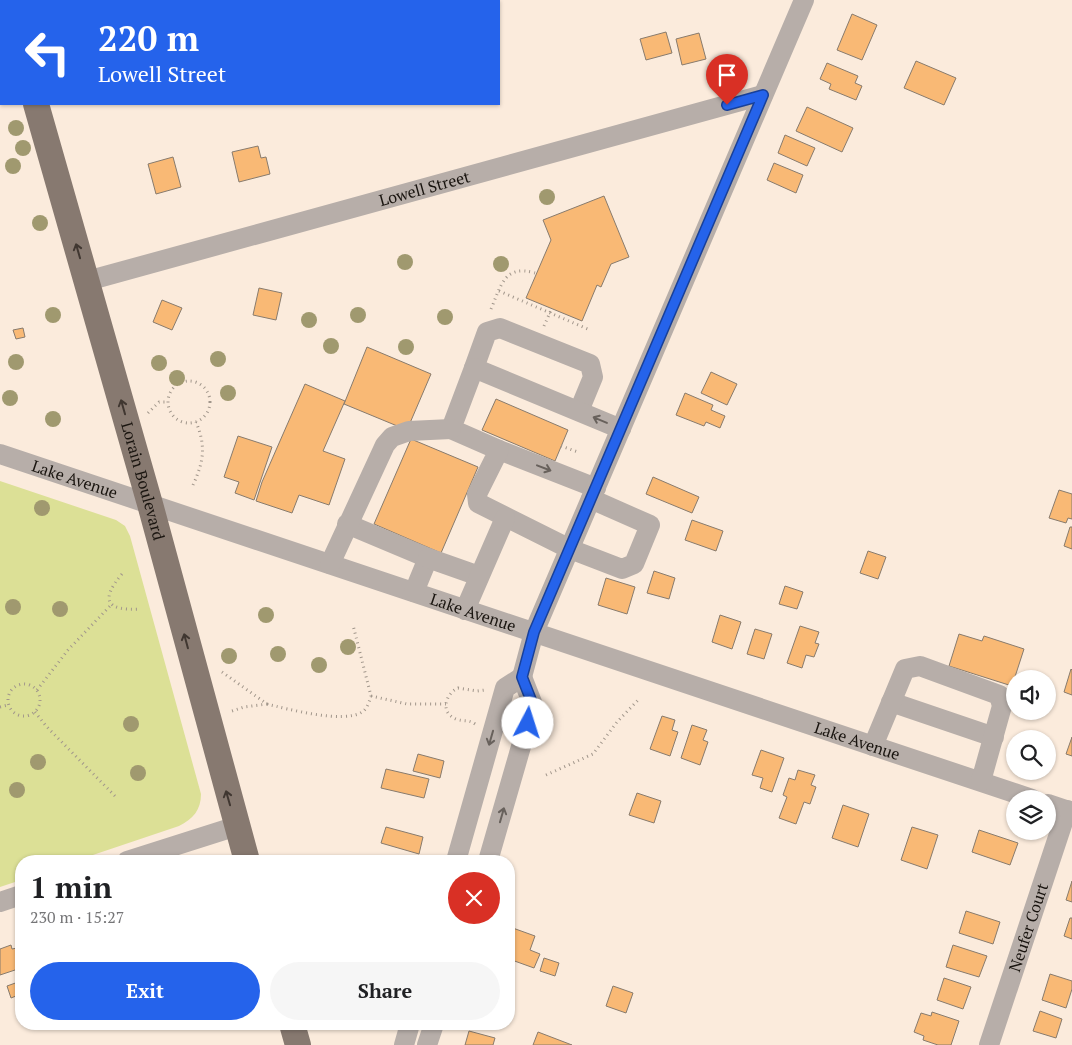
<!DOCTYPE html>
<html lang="en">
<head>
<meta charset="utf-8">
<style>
  body { margin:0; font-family:"PT Serif",serif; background:#f6f6f6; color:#202124; height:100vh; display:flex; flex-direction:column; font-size:19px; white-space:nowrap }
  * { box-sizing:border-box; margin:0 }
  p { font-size:16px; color:#757577 }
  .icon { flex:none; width:28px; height:28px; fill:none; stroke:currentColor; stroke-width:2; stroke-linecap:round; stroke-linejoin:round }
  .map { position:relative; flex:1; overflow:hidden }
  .drawer { position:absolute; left:15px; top:855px; width:500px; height:175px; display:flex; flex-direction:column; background:#fff; border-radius:20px; box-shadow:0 1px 4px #0004 }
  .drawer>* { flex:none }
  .guide { position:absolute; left:0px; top:0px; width:500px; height:105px; box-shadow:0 1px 4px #0004; background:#2563eb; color:#fff; overflow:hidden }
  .controls { position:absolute; left:1006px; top:670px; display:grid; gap:10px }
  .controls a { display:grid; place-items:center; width:50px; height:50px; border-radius:50%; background:#fff; box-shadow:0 1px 4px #0004; font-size:25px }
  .pin { position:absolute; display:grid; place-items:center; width:42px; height:42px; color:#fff; margin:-51px -21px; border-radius:50% 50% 50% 0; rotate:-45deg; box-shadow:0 0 5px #0007 }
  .pin .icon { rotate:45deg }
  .me { position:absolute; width:55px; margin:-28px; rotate:5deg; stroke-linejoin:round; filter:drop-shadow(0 0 4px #0008) }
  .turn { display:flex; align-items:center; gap:18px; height:105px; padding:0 15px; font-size:22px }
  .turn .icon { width:65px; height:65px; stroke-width:2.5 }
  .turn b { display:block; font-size:35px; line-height:42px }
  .round { display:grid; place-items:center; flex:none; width:52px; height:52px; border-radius:26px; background:#f6f6f6 }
  .overview { display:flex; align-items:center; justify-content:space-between; height:85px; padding:0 15px }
  h1 { font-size:30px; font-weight:600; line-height:38px }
  .primary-button { display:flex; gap:10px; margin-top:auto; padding:10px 15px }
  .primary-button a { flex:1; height:58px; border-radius:30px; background:#2563eb; color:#fff; font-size:20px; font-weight:600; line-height:58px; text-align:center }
  .primary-button a+a { background:#f6f6f6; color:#202124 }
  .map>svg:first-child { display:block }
  .green { fill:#dce096 }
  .building { fill:#f9b975; stroke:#887b6d }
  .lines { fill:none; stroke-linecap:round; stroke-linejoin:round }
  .path { stroke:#a1968b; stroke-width:3; stroke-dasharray:1 4; stroke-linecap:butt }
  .minor { stroke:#b7aea9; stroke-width:20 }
  .major { stroke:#877970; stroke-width:26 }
  .tree { fill:#a0996f }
  .oneway { stroke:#403731 }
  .oneway2 { stroke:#68615c }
  .route-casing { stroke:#184099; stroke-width:12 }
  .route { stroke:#2563eb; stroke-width:9 }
  .labels { text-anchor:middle; stroke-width:4; stroke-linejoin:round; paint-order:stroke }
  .street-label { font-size:16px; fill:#19140f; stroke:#fefbf8 }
</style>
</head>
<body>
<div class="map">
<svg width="1072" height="1045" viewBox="0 0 1072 1045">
  <rect width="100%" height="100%" fill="#fbebdc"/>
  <path class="green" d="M0,481L116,520L125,526L130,536L201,794C201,810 193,819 179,826L75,861H21V880L0,887Z"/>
  <g class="building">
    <path d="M852,14L877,25L862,60L837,50Z"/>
    <path d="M666,32L672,53L646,60L640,39Z"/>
    <path d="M699,33L706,59L682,65L676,39Z"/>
    <path d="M916,61L956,78L944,105L904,88Z"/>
    <path d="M827,63L858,76L855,83L862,86L856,100L829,89L831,84L820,79Z"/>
    <path d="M807,107L853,128L842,152L796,131Z"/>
    <path d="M785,135L815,148L807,166L778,153Z"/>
    <path d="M258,146L261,158L266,157L270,174L239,182L232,152Z"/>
    <path d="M173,157L181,187L156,194L148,164Z"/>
    <path d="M774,163L803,175L796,193L767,180Z"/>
    <path d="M604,196L629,257L611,264L601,287L597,285L582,321L526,298L551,240L543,220Z"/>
    <path d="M259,288L282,293L276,320L253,315Z"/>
    <path d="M162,300L182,308L172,330L153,322Z"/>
    <path d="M23,328L25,337L16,339L13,330Z"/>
    <path d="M367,347L431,374L407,430L344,404Z"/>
    <path d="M711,372L737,384L727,405L701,393Z"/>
    <path d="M305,384L345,401L323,451L345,459L329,505L299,495L292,513L256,501L262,482Z"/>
    <path d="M685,393L713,405L711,410L725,416L720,428L706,422L704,426L676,415Z"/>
    <path d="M496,399L568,430L555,461L482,430Z"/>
    <path d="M238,436L272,447L254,500L235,493L239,482L224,477Z"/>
    <path d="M411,439L478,467L441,553L374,524Z"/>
    <path d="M653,477L699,497L692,513L646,494Z"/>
    <path d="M1059,490L1072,494V519L1068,518L1066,523L1049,518Z"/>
    <path d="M692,520L723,531L716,551L685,540Z"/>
    <path d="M1070,527H1072V549L1064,546Z"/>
    <path d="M868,551L886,557L878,579L860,573Z"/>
    <path d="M654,571L675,578L669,599L647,593Z"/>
    <path d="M606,578L635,587L627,614L598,605Z"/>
    <path d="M785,586L803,592L797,609L779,604Z"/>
    <path d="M720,615L741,622L732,649L712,642Z"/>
    <path d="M800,626L819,632L815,643L819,644L814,657L806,655L802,668L787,663Z"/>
    <path d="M755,629L772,634L764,659L747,654Z"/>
    <path d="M959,634L982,641L984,636L1024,649L1012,686L949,666Z"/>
    <path d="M1071,669L1072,670V695L1064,692Z"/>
    <path d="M662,716L675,720L672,730L678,732L670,756L650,749Z"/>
    <path d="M692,725L707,730L703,740L708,742L700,765L681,758Z"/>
    <path d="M1072,737V756L1066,754Z"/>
    <path d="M761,750L784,758L772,792L760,788L763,778L752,775Z"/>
    <path d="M418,754L444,761L440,778L413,771Z"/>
    <path d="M386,769L429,779L424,798L381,788Z"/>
    <path d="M798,770L815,775L811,785L816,787L810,804L804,802L796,824L779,818L787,797L783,795L789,778L795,780Z"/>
    <path d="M637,793L661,801L654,823L629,815Z"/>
    <path d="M843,805L869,814L858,847L832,838Z"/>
    <path d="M386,827L423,837L419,854L381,843Z"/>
    <path d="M912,827L938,835L927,869L901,860Z"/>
    <path d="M979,830L1018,843L1010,865L972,852Z"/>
    <path d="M1072,881V902L1066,900Z"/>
    <path d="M966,911L1000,922L993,944L959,933Z"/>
    <path d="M1070,918H1072V939L1064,936Z"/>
    <path d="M510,927L535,936L530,950L540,954L534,968L509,959Z"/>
    <path d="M11,945L12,949L17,948L21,961V968L0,975V949Z"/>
    <path d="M953,945L987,956L979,977L946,967Z"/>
    <path d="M544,958L559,963L555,976L540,971Z"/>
    <path d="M1050,974L1072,981V989L1066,1008L1042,1000Z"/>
    <path d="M944,978L971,987L963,1009L937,1000Z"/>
    <path d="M21,981V994L11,998L7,986Z"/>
    <path d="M613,986L633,993L626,1013L606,1006Z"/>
    <path d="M1040,1011L1062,1019L1056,1038L1033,1031Z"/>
    <path d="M932,1012L959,1021L951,1045H938L923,1040L924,1036L914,1032L921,1013L931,1016Z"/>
    <path d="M469,1031L495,1038L493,1045H465Z"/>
    <path d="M538,1032L572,1045H533Z"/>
  </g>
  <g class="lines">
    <g class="path">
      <path d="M499,291L590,330"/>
      <path d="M491,309C501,286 504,264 535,273"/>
      <path d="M544,326L552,308"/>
      <circle cx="189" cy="402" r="21"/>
      <path d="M148,413L159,402H168"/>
      <path d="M561,446L578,452"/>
      <path d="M193,485C204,461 206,446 196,422"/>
      <path d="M122,574C100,600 106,611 140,609"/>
      <path d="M222,672L267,704L244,707L229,712"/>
      <circle cx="24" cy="700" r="16"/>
      <path d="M37,690L68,650L111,605"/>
      <path d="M371,696L407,704H446"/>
      <path d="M267,704C287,709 344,724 362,712C367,709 369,702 371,696L353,625"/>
      <path d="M0,707L8,705"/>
      <path d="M35,712L46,726L115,796"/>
      <path d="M475,724C468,719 463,722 456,719C440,713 445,694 458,688L477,691L485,690"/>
      <path d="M546,775L593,754L617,722L640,698"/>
    </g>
    <g class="minor">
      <path id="s1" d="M87,281L763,95"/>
      <path d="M474,368L487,332L500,328L590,364L593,377L579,411"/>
      <path d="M499,450L596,488"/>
      <path id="s2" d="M0,454L1032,799"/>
      <path d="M591,499L650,525L634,564L622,569L570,549L478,503L477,494L499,450L451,429L474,368L621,429"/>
      <path d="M347,524L428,558L414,592"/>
      <path d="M428,558L479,576"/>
      <path d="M330,564L385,445L392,437L409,431L451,429"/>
      <path d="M465,610L505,518"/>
      <path d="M522,677L534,632L804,0"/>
      <path d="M891,702L994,737"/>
      <path d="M873,746L905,669L920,666L999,695L1002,706L981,781"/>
      <path d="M1048,804L1072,812"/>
      <path d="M127,861L237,826"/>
      <path d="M456,861L505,688L522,677L533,705L488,861"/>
      <path d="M0,902L21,895"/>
      <path d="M404,1045L410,1024"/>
      <path d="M427,1045L434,1024"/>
      <path id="s3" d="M989,1045L1067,810"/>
    </g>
    <g class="major">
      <path d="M7,0V1"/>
      <path id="s4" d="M36,104L150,504L247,861"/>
      <path d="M292,1024L298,1045"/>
    </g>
  </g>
  <g class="tree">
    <circle cx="16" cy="128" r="8"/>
    <circle cx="23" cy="148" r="8"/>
    <circle cx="13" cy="166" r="8"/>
    <circle cx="547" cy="197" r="8"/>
    <circle cx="40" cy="223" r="8"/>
    <circle cx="405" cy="262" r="8"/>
    <circle cx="501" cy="264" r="8"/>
    <circle cx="53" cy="315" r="8"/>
    <circle cx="358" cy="315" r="8"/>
    <circle cx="445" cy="317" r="8"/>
    <circle cx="309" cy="320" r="8"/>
    <circle cx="331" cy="346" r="8"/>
    <circle cx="406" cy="347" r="8"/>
    <circle cx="218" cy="359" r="8"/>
    <circle cx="16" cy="362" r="8"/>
    <circle cx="159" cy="363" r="8"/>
    <circle cx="177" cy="378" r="8"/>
    <circle cx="228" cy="393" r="8"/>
    <circle cx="10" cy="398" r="8"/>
    <circle cx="53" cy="419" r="8"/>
    <circle cx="42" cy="508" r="8"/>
    <circle cx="13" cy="607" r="8"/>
    <circle cx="60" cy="609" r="8"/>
    <circle cx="266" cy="615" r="8"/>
    <circle cx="348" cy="647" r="8"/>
    <circle cx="278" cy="654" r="8"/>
    <circle cx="229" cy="656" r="8"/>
    <circle cx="319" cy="665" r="8"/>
    <circle cx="131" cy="724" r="8"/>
    <circle cx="38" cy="762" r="8"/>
    <circle cx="138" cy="773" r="8"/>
    <circle cx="17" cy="790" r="8"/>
  </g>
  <defs><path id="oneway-shaft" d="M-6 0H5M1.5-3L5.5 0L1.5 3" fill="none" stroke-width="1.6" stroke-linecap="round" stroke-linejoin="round" transform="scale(1.25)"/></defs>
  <g class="oneway">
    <use href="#oneway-shaft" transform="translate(78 251) rotate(-106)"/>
    <use href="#oneway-shaft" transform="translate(123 407) rotate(-106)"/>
    <use href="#oneway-shaft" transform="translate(186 641) rotate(-105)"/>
    <use href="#oneway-shaft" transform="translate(228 798) rotate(-106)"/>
  </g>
  <g class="oneway2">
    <use href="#oneway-shaft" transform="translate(600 420) rotate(-157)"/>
    <use href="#oneway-shaft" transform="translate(544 468) rotate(21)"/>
    <use href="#oneway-shaft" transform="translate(491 738) rotate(106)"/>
    <use href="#oneway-shaft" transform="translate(502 815) rotate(-74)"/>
  </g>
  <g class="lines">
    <defs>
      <path id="route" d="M528,723L533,705L522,677L534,632L763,95L727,105"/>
    </defs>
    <use href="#route" class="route-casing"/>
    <use href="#route" class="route"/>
  </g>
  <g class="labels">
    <g class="street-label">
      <text dy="6" stroke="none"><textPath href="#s1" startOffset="350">Lowell Street</textPath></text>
      <text dy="6" stroke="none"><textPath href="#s2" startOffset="79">Lake Avenue</textPath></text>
      <text dy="6" stroke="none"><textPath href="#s4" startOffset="392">Lorain Boulevard</textPath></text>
      <text dy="6" stroke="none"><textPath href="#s2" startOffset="499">Lake Avenue</textPath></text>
      <text dy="6" stroke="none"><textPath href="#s2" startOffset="904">Lake Avenue</textPath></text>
      <text dy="6" stroke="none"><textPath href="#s3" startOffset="124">Neufer Court</textPath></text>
    </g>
  </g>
</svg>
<div class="controls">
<a><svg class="icon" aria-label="sound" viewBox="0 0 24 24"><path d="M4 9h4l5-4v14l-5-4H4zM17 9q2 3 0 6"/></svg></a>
<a><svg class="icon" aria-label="search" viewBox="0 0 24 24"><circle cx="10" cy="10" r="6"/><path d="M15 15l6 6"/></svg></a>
<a><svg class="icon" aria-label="layers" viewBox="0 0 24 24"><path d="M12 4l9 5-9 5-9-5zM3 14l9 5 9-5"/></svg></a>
</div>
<div class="pin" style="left:727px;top:105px;background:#d93025"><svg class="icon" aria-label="arrive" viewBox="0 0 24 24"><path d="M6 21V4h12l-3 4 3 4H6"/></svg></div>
<svg class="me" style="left:528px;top:723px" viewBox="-20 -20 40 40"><circle r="19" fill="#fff"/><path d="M0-13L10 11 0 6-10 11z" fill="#2563eb"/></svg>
<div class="guide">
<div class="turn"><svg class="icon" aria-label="left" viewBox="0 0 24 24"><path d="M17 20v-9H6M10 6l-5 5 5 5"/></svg><div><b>220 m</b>Lowell Street</div></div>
</div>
<section class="drawer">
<div class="overview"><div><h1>1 min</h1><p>230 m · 15:27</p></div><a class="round" style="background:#d93025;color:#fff"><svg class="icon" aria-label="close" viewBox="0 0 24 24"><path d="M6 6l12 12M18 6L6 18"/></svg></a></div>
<div class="primary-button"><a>Exit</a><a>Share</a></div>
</section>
</div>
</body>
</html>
